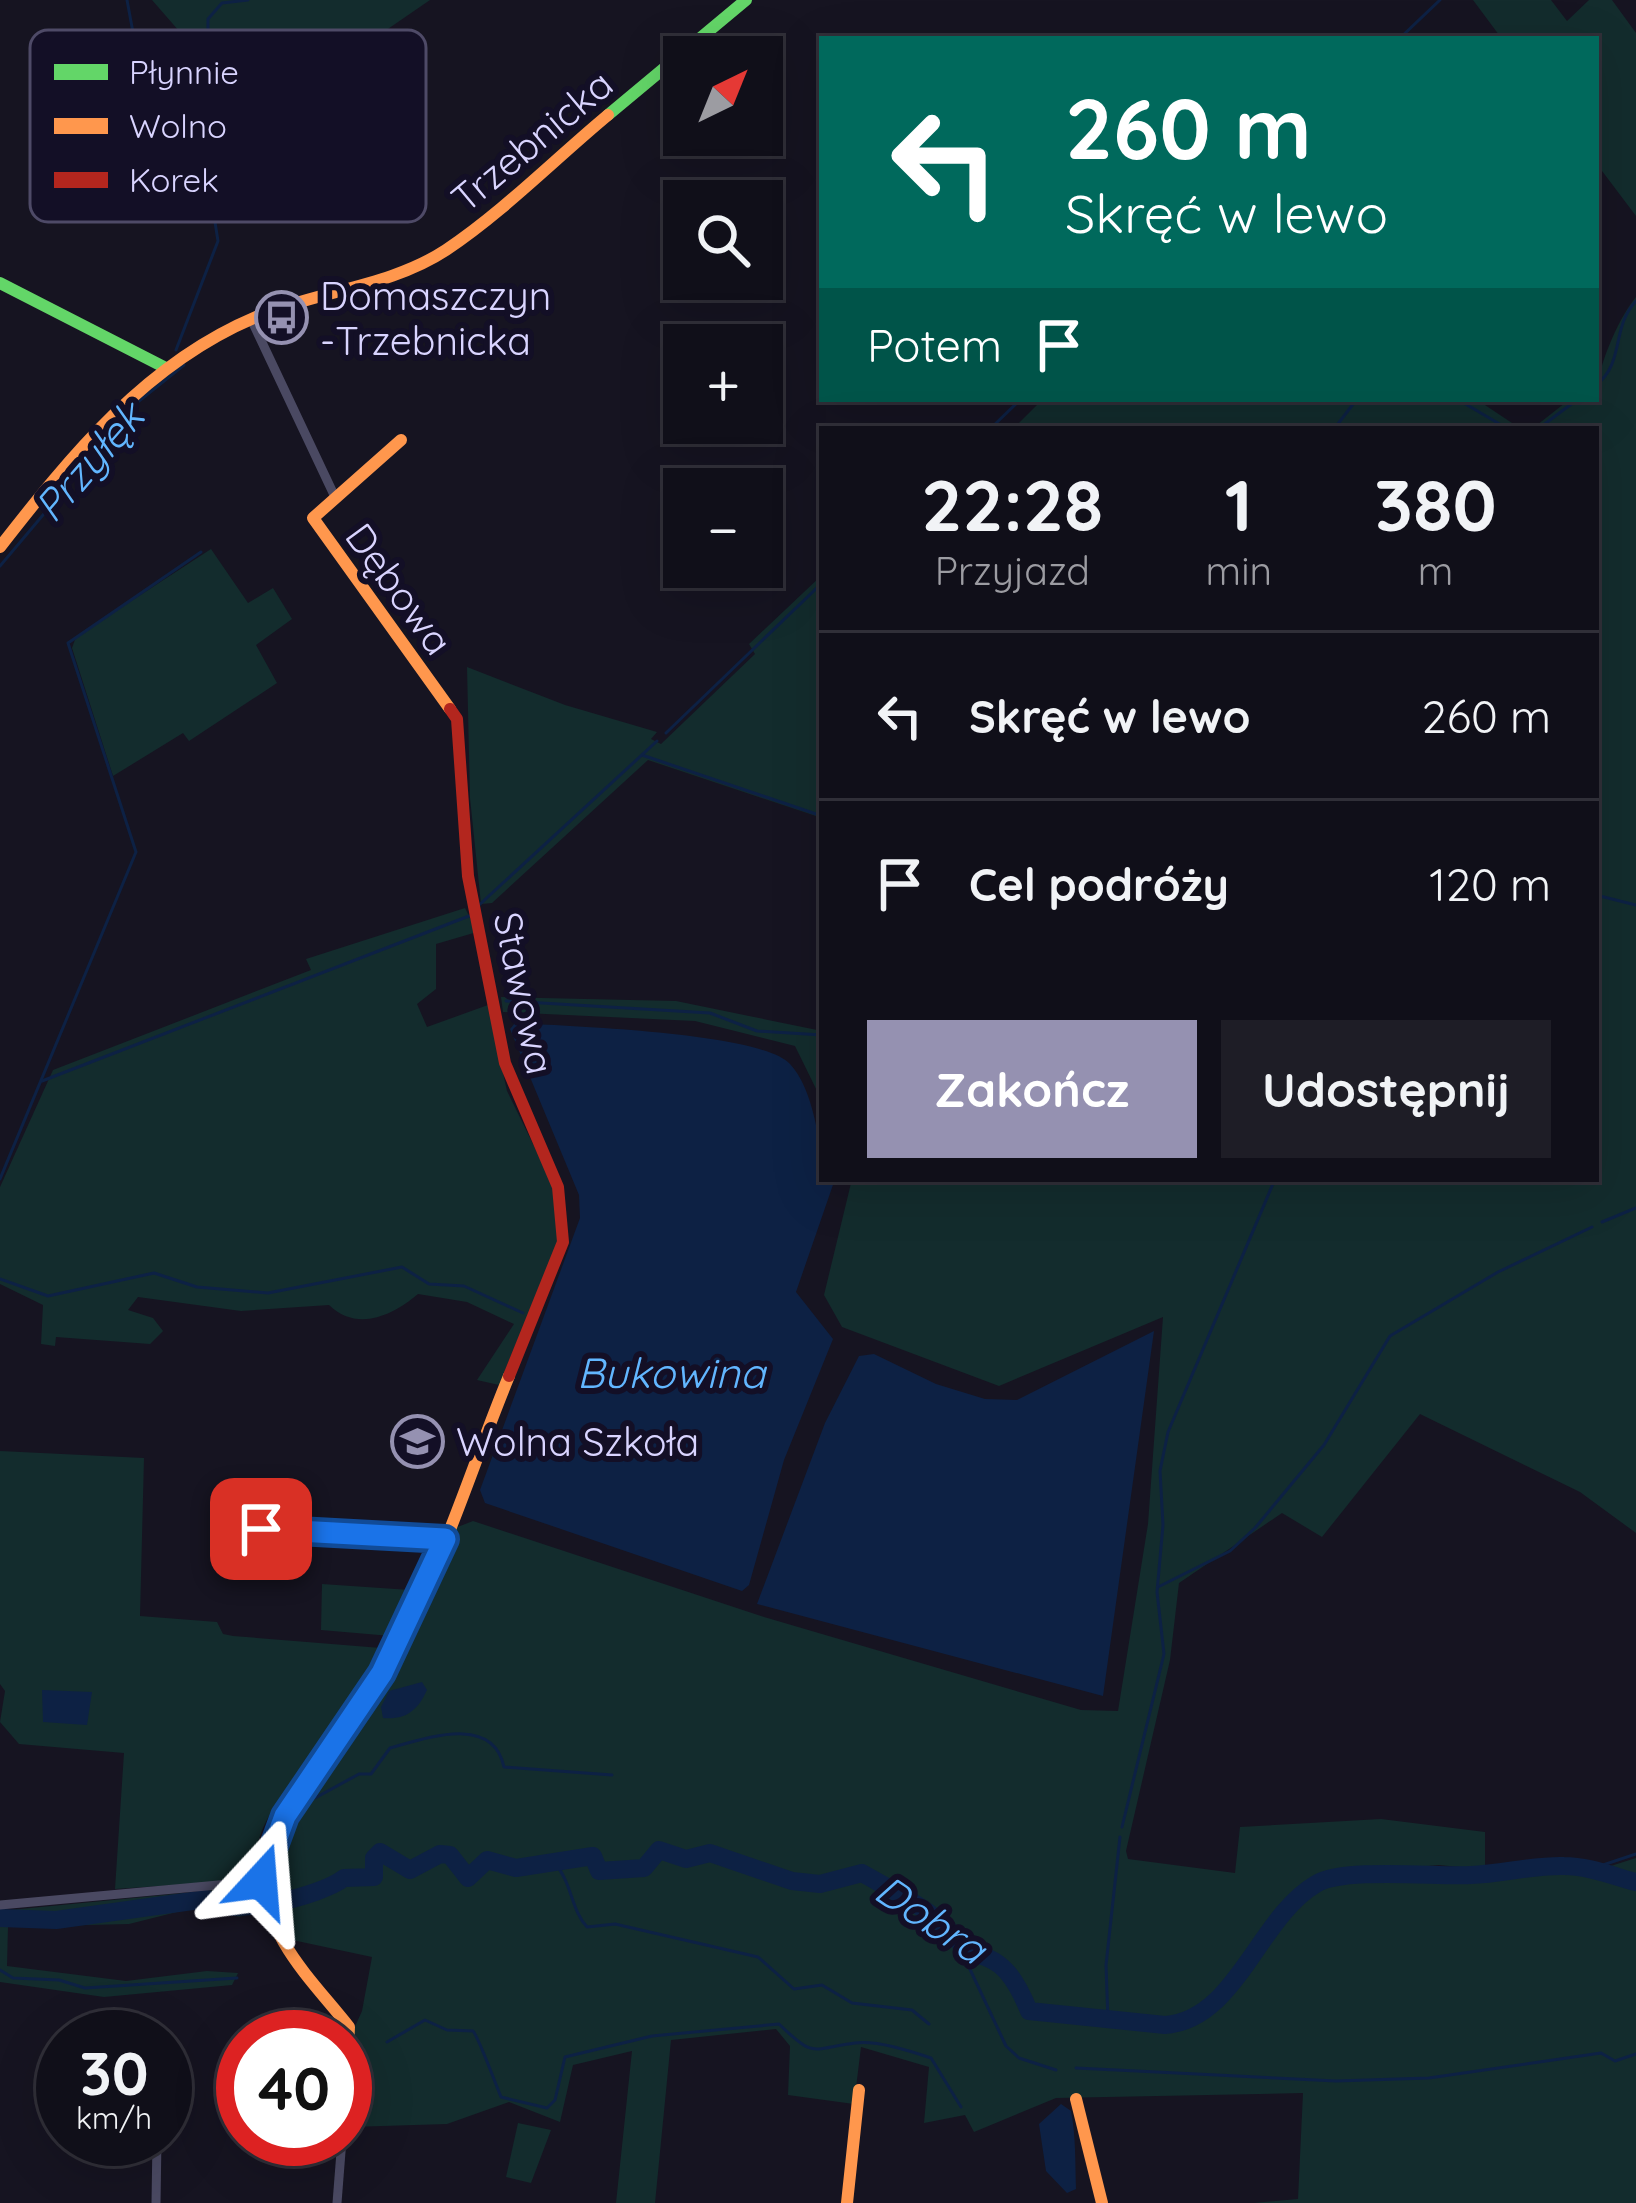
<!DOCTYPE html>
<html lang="pl">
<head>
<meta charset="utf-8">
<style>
  body { margin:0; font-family:Quicksand,sans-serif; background:#1e1d26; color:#f1f3f6; height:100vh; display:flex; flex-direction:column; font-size:45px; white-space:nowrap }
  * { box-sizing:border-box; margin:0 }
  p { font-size:39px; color:#9c9ca2 }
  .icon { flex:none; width:66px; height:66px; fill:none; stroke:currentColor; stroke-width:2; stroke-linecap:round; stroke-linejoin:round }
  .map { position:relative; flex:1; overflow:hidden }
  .panel { position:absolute; left:819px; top:426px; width:780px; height:756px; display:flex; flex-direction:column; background:#100f19; border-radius:0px; box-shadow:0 12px 48px #0002,0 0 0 3px #302f38 }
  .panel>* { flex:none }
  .guide { position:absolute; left:819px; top:36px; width:780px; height:366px; border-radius:0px; box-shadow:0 12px 48px #0002,0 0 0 3px #302f38; background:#00695c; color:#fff; overflow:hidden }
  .needle { width:78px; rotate:43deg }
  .controls { position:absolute; left:663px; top:36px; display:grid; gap:24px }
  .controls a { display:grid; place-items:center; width:120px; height:120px; border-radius:0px; background:#100f19; box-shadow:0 12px 48px #0002,0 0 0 3px #302f38; font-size:60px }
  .speed { position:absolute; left:36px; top:2010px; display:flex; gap:24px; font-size:60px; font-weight:700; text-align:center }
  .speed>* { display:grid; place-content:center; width:156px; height:156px; border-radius:50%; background:#100f19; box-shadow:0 12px 48px #0002,0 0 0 3px #302f38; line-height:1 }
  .speed small { font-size:30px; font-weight:400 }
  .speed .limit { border:18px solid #d22; background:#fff; color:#111 }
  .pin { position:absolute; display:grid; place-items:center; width:102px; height:102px; color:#fff; margin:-51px; border-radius:24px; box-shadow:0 6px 18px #0006 }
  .me { position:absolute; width:132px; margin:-66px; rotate:19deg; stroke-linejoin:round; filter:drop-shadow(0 0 9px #0008) }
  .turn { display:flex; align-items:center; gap:42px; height:252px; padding:0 48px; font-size:54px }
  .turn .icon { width:156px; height:156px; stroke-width:2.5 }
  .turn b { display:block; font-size:84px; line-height:102px }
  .then { display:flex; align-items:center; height:114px; padding:0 48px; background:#0003; gap:24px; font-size:45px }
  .eta { display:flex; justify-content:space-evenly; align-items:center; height:204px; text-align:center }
  .eta b { font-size:72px; font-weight:700; line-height:84px }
  .button { display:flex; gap:24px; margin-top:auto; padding:24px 48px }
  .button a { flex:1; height:138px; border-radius:0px; background:#9591b1; color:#fff; font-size:48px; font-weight:700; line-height:138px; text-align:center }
  .button a+a { background:#1e1d26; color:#f1f3f6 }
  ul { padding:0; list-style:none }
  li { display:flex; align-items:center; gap:36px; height:168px; padding:0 48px; border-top:3px solid #302f38 }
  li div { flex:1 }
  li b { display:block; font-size:45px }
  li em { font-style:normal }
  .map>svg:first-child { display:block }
  .green { fill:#132c2d }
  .water { fill:#0d2144 }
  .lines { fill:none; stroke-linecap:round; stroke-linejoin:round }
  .stream { stroke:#0d2144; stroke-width:3 }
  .river { stroke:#0d2144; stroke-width:18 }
  .street { stroke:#4a4962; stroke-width:9 }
  .fast { stroke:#63d668; stroke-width:12 }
  .slow { stroke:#ff974d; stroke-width:12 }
  .jam { stroke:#b3261e; stroke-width:12 }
  .route-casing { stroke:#114b97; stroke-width:30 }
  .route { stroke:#1a73e8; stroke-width:21 }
  .labels { text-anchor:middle; stroke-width:12; stroke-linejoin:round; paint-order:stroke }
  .street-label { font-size:39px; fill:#d9d4ff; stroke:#130f26 }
  .poi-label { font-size:39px; fill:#d9d4ff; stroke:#130f26; text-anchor:start }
  .water-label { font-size:42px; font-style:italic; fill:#62b6ff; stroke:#130f26 }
  .key { fill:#130f26; stroke:#4e4a67; stroke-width:3 }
  .key-label { font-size:33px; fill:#d9d4ff }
</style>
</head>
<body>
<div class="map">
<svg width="1636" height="2203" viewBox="0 0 1636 2203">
  <rect width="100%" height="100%" fill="#161421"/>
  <g class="green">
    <path d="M152,0H430L382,33L324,58L300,86L261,88L252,104L263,148L232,185L215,177L209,118L213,70Z"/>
    <path d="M1473,0H1551L1567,21L1589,0H1612L1636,33V216L1596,163V39H1502Z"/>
    <path d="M1636,297V1533L1580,1492L1420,1414L1322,1537L1282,1513L1179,1583L1170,1660L1126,1851L1128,1859L1235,1873L1240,1827L1381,1819L1485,1832V1867L1478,1869L1439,1865L1317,1876L1266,1923L1238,1968L1193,2012L1178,2021L1136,2022L1137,2027L1187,2026L1199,2018L1241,1973L1271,1926L1321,1884L1598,1870L1636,1858V2203H1254L1298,2199L1303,2093L1056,2098L974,2132L965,2115L924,2123L929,2067L861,2047L854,2104L788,2095L790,2046L776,2029L671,2040L655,2203H616L632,2051L573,2065L560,2122L509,2102L447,2124L350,2127L353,2031L362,2011L372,1957L283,1938L269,1870L385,1683L455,1528L473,1521L764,1617L1081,1710L1118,1711L1148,1524L1163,1317L999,1386L842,1327L824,1295L852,1179H1596V429H1532L1570,399H1596C1596,371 1617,320 1636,297Z"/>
    <path d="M1043,399H1476L1521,429H1013Z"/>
    <path d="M211,549L248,603L273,588L292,619L256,645L277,683L189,741L183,733L113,776L72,648L76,637Z"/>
    <path d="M822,575V818L648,760L492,903L481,904L470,798L467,667L565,705L657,732L651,739L661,744L755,654L749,644Z"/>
    <path d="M465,908L477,932L436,944V989L417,1004L427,1027L488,1005L507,1091L557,1193L559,1239L499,1385L477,1380L514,1324L467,1302L418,1294C392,1316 357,1332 329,1305L241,1311L138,1297L128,1310L153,1318L163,1331L150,1344L56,1337L55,1346L41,1344L43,1305L0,1284V1187L53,1070L311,970L306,959Z"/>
    <path d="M501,997L676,1001L822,1031V1101L795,1046L695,1021L503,1012Z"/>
    <path d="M0,1451L144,1458L140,1616L217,1622L223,1634L233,1636L381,1648C369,1710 290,1768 264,1826C256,1842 255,1863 251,1880L115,1889L124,1753L19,1744L0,1722L5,1691L0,1684Z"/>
    <path d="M322,1584L410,1590L391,1636L321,1630Z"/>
    <path d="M246,1887L259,1893L260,1911L239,1917L201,1906L129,1924L8,1927L7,1966L126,1981L207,1971L238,1973L232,1985L104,1997L0,1982V1911Z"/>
    <path d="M518,2123L551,2130L531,2183L506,2177Z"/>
  </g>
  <g class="water">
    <path d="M515,1023C564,1026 761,1032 790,1064C813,1088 822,1147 822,1179H835L796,1292L833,1339L784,1460L749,1585L742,1591L485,1503L480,1490L580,1218L579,1195L510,1029Z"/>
    <path d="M1154,1331L1103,1696L757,1604L825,1423L859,1356L874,1354L936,1384L985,1399L1017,1400Z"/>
    <path d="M422,1682L427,1690C418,1710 406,1720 383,1718L381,1707L389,1691Z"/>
    <path d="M42,1690L92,1692L87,1725L43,1722Z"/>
    <path d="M1061,2104L1071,2111C1076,2137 1075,2162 1076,2189L1067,2193L1046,2171L1039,2124Z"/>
  </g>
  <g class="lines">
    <g class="stream">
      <path d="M127,0L137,54"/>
      <path d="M1399,39L1440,0"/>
      <path d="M176,350L218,241L207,172L208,19L222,3L248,0"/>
      <path d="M1596,385C1625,363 1611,327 1636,301"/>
      <path d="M1457,399L1508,429"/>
      <path d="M990,429L1021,399"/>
      <path d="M1334,429L1357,399"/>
      <path d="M1538,429L1578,399"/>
      <path d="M0,566L139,401L184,365"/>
      <path d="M666,733L822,583"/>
      <path d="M642,755L822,816"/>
      <path d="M1596,895L1636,905"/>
      <path d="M478,906L657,741"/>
      <path d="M506,1001L710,1013L757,1031L822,1035"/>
      <path d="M42,1081L469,916"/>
      <path d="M0,1179L136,852L68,643L201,552"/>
      <path d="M1602,1222L1636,1208"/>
      <path d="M0,1279L48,1296L154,1273L197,1287L268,1293L402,1267L429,1284L464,1286L523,1313"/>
      <path d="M1158,1587L1230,1551L1255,1528L1324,1445L1390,1336L1498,1272L1592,1227"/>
      <path d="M315,1798L359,1774H371L390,1748C430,1737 493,1715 504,1767L612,1775"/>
      <path d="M1122,1827L1164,1654L1157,1592L1163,1525L1160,1471L1168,1432L1275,1179"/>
      <path d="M554,1862C572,1882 571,1910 587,1927L615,1924L758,1957L794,1989L822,1985L852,2003L912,2010L929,2024"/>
      <path d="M1588,1870L1636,1854"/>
      <path d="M968,1954V1965L1006,2046L1019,2058L1056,2070"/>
      <path d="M0,1970L13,1978L59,1980L85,1988L237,1978"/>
      <path d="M1108,2021L1106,1965L1120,1837"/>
      <path d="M387,2042L425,2020L447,2030L473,2031C478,2036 496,2085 501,2097L547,2108L555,2100L565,2057L652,2036L779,2024C815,2059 810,2049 855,2043C877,2040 910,2051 931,2058L961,2107"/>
      <path d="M1076,2068L1336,2081L1429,2078L1601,2053L1615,2061L1636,2054"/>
    </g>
    <path class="river" d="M0,1918L56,1920L207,1899C229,1919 321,1896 344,1878L374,1877V1858L380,1852L410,1870L440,1854L450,1855L468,1878L487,1860L516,1868L593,1856L599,1871L644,1868L659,1850L686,1859L710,1853L792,1881L820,1884L862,1873C902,1896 943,1914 968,1954C1003,1955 1017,1982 1029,2011L1165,2025C1236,2020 1258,1918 1316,1884C1344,1867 1437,1877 1471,1875C1502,1874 1533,1865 1564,1866C1588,1866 1613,1876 1636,1882"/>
    <g class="street">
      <path d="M251,319L335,497"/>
      <path d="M215,1526L445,1539"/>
      <path d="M0,1905L261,1881"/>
      <path d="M156,2203L157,2139"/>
      <path d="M337,2203L342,2139"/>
    </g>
    <g class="fast">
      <path d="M608,115L746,0"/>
      <path d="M0,283L164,367"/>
    </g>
    <g class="slow">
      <path d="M401,440L313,518L450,709"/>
      <path d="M0,547C71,456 146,363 256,317C317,291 390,287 446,250C503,212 555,159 608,115"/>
      <path d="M1076,2099L1102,2203"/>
      <path d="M345,2107L349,2027C312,1980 263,1936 264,1872C264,1826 352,1719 379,1677C435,1590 469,1472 509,1376"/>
      <path d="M847,2203L859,2090"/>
    </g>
    <path class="jam" d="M450,709L457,719L468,876L505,1063L558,1187L563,1242L509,1376"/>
  </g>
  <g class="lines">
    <defs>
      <path id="route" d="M261,1529L445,1539L382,1673L285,1816L261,1881"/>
    </defs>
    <use href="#route" class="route-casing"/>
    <use href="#route" class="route"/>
  </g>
  <defs>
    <symbol id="bus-ring" viewBox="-11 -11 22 22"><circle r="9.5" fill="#130f26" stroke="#9591b1" stroke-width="1.5"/><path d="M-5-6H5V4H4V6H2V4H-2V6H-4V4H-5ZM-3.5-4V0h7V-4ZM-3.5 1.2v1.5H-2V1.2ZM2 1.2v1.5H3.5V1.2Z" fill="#9591b1"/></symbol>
    <symbol id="school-ring" viewBox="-11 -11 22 22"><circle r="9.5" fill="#130f26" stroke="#9591b1" stroke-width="1.5"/><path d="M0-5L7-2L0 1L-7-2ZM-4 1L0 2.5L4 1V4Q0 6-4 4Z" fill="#9591b1"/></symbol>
  </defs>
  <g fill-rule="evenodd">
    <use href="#bus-ring" x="252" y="288" width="59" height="59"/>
    <use href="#school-ring" x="388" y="1412" width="59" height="59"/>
  </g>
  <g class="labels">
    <g class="street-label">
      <text transform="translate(532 141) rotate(-40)" y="14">Trzebnicka</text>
      <text transform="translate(399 589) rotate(54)" y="14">Dębowa</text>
      <text transform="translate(524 993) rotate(78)" y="14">Stawowa</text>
    </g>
    <g class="poi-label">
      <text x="320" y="310">Domaszczyn<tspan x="320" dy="45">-Trzebnicka</tspan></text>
      <text x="456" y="1456">Wolna Szkoła</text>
    </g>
    <g class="water-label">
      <text transform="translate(89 462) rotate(-49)" y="15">Przyłęk</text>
      <text x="671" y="1388">Bukowina</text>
      <text transform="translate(931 1919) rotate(34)" y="15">Dobra</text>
    </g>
  </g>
  <rect x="30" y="30" width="396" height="192" rx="18" class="key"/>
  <rect x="54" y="64" width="54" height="16" fill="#63d668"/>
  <rect x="54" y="118" width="54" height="16" fill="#ff974d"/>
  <rect x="54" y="172" width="54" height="16" fill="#b3261e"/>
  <g class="key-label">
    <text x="129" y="84">Płynnie</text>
    <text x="129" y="138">Wolno</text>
    <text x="129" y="192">Korek</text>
  </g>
</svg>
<div class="controls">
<a><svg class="needle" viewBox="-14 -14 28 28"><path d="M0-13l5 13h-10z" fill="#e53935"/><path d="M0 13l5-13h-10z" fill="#9c9ca2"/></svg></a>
<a><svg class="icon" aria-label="search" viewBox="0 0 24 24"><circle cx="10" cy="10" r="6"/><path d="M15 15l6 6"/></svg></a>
<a>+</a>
<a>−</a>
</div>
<div class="speed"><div>30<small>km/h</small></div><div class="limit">40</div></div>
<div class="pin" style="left:261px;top:1529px;background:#d93025"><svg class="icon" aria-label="arrive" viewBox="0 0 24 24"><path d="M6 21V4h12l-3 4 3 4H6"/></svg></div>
<svg class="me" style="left:261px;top:1881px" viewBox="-20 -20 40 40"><path d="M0-17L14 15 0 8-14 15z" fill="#1a73e8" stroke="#fff" stroke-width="4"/></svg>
<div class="guide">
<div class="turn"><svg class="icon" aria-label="left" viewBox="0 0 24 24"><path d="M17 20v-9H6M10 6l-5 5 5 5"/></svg><div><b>260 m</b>Skręć w lewo</div></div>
<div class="then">Potem<svg class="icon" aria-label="arrive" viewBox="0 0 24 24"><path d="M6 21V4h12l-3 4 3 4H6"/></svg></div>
</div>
<section class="panel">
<div class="eta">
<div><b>22:28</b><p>Przyjazd</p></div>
<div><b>1</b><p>min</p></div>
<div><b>380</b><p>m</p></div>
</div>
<ul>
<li><svg class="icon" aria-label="left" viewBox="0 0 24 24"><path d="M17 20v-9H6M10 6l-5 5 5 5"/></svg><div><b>Skręć w lewo</b></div><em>260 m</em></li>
<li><svg class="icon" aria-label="arrive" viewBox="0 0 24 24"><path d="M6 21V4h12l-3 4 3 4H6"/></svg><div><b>Cel podróży</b></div><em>120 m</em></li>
</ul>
<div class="button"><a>Zakończ</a><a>Udostępnij</a></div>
</section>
</div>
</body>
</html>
